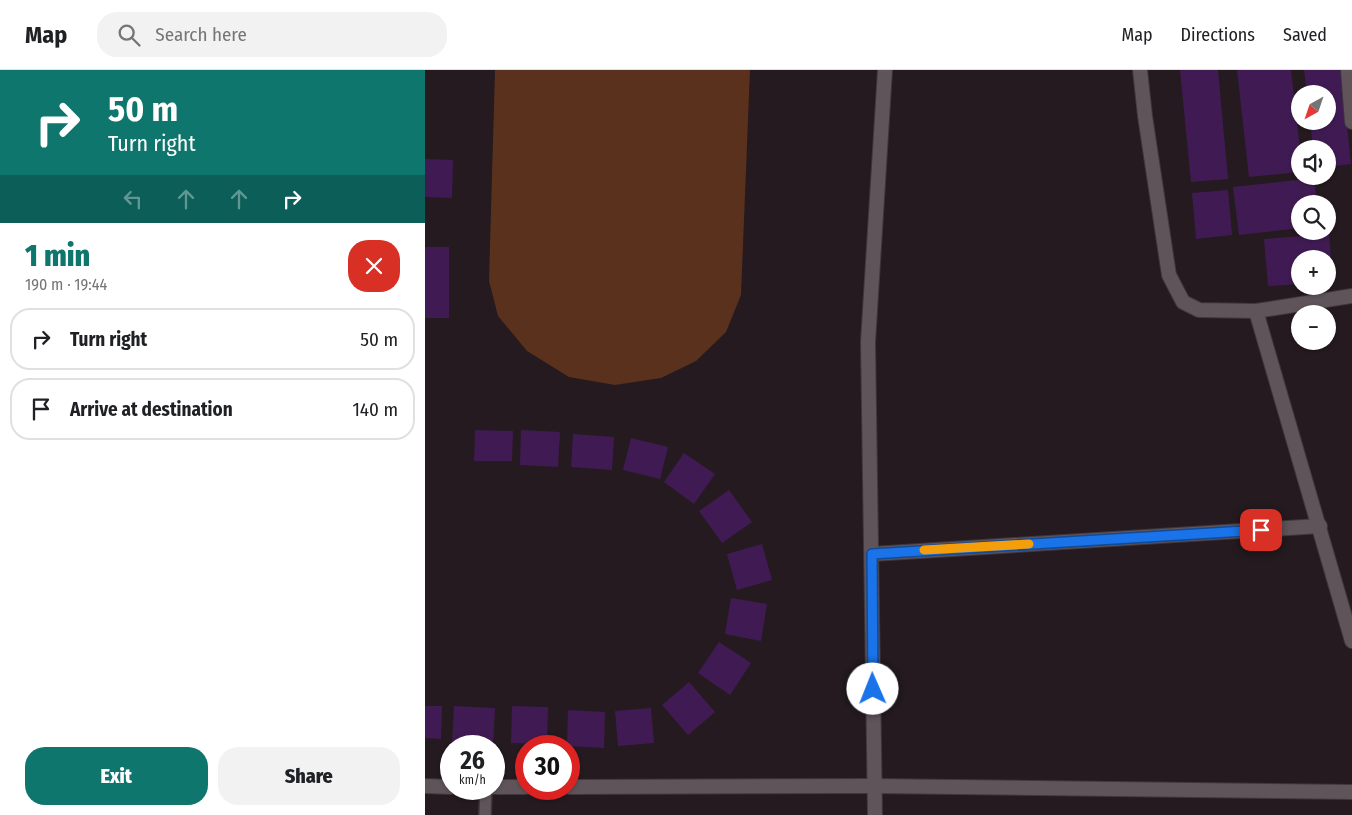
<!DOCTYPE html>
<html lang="en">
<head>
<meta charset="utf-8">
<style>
  body { margin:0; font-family:"Fira Sans Condensed",sans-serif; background:#f2f2f2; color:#202124; height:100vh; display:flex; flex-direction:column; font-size:19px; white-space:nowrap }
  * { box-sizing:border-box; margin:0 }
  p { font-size:16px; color:#757577 }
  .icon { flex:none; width:28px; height:28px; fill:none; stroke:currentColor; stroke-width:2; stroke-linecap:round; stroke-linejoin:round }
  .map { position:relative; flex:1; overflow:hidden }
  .details { display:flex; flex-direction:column; background:#fff; width:425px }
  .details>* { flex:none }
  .top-card { background:#0f766e; color:#fff; overflow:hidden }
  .needle { width:32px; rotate:220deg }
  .fabs { position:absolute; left:866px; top:15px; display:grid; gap:10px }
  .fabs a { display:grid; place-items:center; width:45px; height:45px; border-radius:50%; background:#fff; box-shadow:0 1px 4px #0004; font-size:25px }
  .speed { position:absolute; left:15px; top:665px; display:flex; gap:10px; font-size:25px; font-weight:700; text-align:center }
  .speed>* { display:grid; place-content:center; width:65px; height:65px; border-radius:50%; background:#fff; box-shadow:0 1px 4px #0004; line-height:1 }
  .speed small { font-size:12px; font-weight:400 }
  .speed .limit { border:8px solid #d22; background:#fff; color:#111 }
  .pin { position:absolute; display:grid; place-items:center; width:42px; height:42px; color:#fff; margin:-21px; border-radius:10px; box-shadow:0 2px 8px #0006 }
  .me { position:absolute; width:55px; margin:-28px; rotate:359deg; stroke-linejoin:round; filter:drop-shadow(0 0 4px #0008) }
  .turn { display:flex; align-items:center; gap:18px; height:105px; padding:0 25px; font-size:22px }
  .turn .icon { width:65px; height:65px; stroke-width:2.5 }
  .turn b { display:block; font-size:35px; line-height:42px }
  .lanes { display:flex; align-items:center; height:48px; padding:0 25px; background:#0003; justify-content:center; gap:25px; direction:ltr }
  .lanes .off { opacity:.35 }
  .round { display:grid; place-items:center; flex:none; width:52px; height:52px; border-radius:20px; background:#f2f2f2 }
  .headline { display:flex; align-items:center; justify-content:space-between; height:85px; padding:0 25px }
  h1 { font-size:30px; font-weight:800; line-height:38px; color:#0f766e }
  .primary-button { display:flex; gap:10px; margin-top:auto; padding:10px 25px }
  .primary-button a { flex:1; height:58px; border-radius:20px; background:#0f766e; color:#fff; font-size:20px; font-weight:800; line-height:58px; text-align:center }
  .primary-button a+a { background:#f2f2f2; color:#202124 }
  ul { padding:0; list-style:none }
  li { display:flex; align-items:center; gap:15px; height:62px; margin:0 10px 8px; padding:0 15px; border:2px solid #e0e0e0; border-radius:20px }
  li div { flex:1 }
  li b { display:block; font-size:19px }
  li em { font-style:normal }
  header { display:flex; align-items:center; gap:30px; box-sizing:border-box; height:70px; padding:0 25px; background:#fff; border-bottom:1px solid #e0e0e0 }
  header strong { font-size:24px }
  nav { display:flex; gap:28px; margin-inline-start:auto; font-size:18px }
  .search { width:350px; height:45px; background:#f2f2f2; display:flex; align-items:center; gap:12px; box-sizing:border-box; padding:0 18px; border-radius:20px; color:#757577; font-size:19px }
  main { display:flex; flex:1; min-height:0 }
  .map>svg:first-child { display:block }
  .green { fill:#5a311c }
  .building { fill:#401b53 }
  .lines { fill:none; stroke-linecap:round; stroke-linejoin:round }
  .service-casing { stroke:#3f373b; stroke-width:14 }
  .minor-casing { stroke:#3f373b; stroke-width:16 }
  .service { stroke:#60545b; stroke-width:11 }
  .minor { stroke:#60545b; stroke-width:14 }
  .route-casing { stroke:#114b97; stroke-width:12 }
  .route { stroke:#1a73e8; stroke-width:9 }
  .slow { stroke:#f59e0b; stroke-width:9 }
</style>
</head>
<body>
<header>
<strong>Map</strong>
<div class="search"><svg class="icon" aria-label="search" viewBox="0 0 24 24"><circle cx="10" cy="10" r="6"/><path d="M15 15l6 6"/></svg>Search here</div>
<nav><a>Map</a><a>Directions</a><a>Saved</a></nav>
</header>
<main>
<section class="details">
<div class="top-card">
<div class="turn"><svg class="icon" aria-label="right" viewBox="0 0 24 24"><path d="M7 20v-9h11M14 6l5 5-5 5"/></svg><div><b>50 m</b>Turn right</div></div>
<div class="lanes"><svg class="icon off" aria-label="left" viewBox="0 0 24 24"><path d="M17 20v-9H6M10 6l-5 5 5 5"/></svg><svg class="icon off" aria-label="ahead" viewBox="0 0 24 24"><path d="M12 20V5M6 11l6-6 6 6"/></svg><svg class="icon off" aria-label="ahead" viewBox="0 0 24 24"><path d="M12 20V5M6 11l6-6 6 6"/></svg><svg class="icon" aria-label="right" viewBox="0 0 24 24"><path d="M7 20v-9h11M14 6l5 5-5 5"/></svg></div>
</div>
<div class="headline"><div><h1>1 min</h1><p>190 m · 19:44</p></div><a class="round" style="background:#d93025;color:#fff"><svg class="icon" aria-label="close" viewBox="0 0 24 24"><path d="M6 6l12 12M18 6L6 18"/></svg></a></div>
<ul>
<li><svg class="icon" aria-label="right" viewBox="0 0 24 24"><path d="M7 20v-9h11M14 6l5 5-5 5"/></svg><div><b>Turn right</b></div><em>50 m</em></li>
<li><svg class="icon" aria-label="arrive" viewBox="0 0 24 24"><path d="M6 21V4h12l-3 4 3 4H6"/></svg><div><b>Arrive at destination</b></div><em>140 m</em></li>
</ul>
<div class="primary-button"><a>Exit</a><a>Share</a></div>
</section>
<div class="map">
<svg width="927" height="745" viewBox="0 0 927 745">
  <rect width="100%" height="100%" fill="#241a1f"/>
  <path class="green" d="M70,0H325L316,225L301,262L271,291L236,308L190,315L144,307L102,281L73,246L64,211Z"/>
  <g class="building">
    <path d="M755,0H793L803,109L766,112Z"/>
    <path d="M812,0H866L875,79V102L824,107Z"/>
    <path d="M879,0H916L926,94L902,97V79H888L885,51H902V24H882Z"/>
    <path d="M0,89L28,90L27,128L0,127Z"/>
    <path d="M889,108L892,134H875V158L814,165L808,117Z"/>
    <path d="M803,120L807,165L771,169L767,123Z"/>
    <path d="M904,164L908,211L902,212V189H875V214L843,216L839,169Z"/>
    <rect x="0" y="177" width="24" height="71"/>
    <path d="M50,360L88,361L87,391H49Z"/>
    <path d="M96,360L135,362L133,397L95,395Z"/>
    <path d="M148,364L189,367L187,400L146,397Z"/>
    <path d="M206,368L243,377L235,409L198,400Z"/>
    <path d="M259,383L290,404L269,434L239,412Z"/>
    <path d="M304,420L327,452L297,473L274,441Z"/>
    <path d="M337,474L347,510L312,520L302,484Z"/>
    <path d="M306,528L342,534L336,571L300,564Z"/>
    <path d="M294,572L326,593L305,625L273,603Z"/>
    <path d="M264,612L290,642L263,665L237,635Z"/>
    <path d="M0,636H17L16,669L0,668Z"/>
    <path d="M29,636L70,638L68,676L27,674Z"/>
    <path d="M87,636L123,637L122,674L86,673Z"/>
    <path d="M226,638L229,673L193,676L190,641Z"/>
    <path d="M143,640L180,642L179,678L142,676Z"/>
  </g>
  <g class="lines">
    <defs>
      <path id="service" d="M60,745L61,719"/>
      <g id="minor">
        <path d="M715,0L720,46L744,205L758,232L774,240L831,241L927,226"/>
        <path d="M923,0L927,52"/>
        <path d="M831,241L927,571"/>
        <path d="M447,484L895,456"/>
        <path d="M0,716L26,717"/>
        <path d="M69,717H101"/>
        <path d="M144,717L449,716L927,722"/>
        <path d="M450,745L443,272L460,0"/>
      </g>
    </defs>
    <use href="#service" class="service-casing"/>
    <use href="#minor" class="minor-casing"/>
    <use href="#service" class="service"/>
    <use href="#minor" class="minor"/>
  </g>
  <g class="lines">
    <defs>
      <path id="route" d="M448,619L447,484L836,460"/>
    </defs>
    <use href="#route" class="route-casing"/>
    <use href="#route" class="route"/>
    <path class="slow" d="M499,480L604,474"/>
  </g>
</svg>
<div class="fabs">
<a><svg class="needle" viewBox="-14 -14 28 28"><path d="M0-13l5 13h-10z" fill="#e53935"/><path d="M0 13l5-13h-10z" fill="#757577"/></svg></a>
<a><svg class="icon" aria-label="sound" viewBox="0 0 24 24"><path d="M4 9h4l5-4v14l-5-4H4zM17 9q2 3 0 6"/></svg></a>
<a><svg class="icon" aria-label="search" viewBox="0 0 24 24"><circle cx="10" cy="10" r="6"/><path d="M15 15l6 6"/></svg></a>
<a>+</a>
<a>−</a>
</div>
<div class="speed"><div>26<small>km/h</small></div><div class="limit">30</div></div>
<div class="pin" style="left:836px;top:460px;background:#d93025"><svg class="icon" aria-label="arrive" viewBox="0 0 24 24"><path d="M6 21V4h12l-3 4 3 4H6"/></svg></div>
<svg class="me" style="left:448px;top:619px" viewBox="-20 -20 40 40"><circle r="19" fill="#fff"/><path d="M0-13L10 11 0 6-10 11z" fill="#1a73e8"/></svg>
</div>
</main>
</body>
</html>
